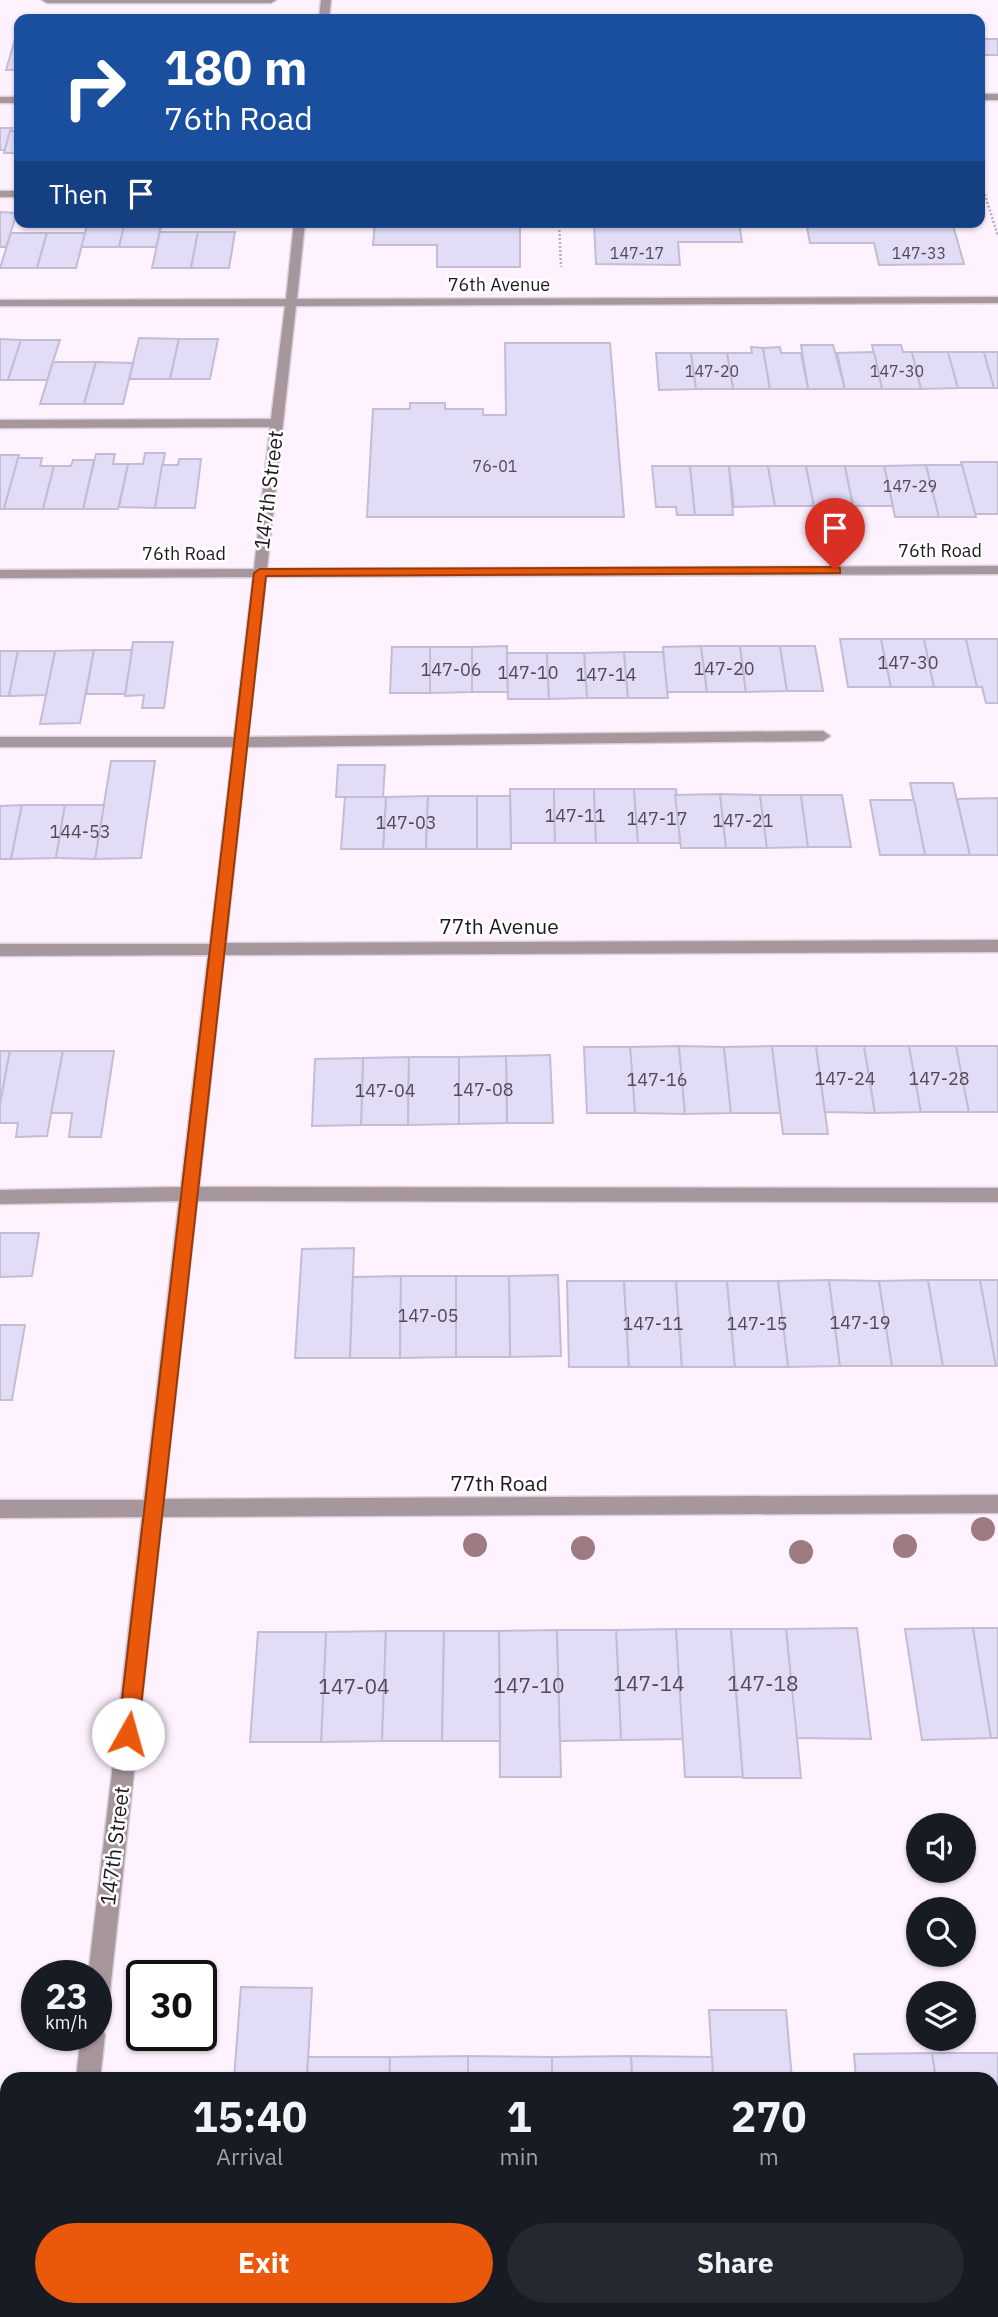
<!DOCTYPE html>
<html lang="en">
<head>
<meta charset="utf-8">
<style>
  body { margin:0; font-family:"IBM Plex Sans",sans-serif; background:#242831; color:#f1f3f6; height:100vh; display:flex; flex-direction:column; font-size:26px; white-space:nowrap }
  * { box-sizing:border-box; margin:0 }
  p { font-size:23px; color:#9ea1a6 }
  .icon { flex:none; width:38px; height:38px; fill:none; stroke:currentColor; stroke-width:2; stroke-linecap:round; stroke-linejoin:round }
  .map { position:relative; flex:1; overflow:hidden }
  .details { position:absolute; left:0px; top:2072px; width:999px; height:245px; display:flex; flex-direction:column; background:#171b24; border-radius:21px 21px 0 0; box-shadow:0 2px 5px #0004 }
  .details>* { flex:none }
  .banner { position:absolute; left:14px; top:14px; width:971px; height:214px; border-radius:14px; box-shadow:0 2px 5px #0004; background:#1a4fa0; color:#fff; overflow:hidden }
  .fabs { position:absolute; left:906px; top:1813px; display:grid; gap:14px }
  .fabs a { display:grid; place-items:center; width:70px; height:70px; border-radius:50%; background:#171b24; box-shadow:0 2px 5px #0004; font-size:35px }
  .speed { position:absolute; left:21px; top:1960px; display:flex; gap:14px; font-size:35px; font-weight:700; text-align:center }
  .speed>* { display:grid; place-content:center; width:91px; height:91px; border-radius:50%; background:#171b24; box-shadow:0 2px 5px #0004; line-height:1 }
  .speed small { font-size:18px; font-weight:400 }
  .speed .limit { border:4px solid #111; border-radius:10px; background:#fff; color:#111 }
  .pin { position:absolute; display:grid; place-items:center; width:60px; height:60px; color:#fff; margin:-72px -30px; border-radius:50% 50% 50% 0; rotate:-45deg; box-shadow:0 0 7px #0007 }
  .pin .icon { rotate:45deg }
  .me { position:absolute; width:77px; margin:-38px; rotate:7deg; stroke-linejoin:round; filter:drop-shadow(0 0 5px #0008) }
  .turn { display:flex; align-items:center; gap:24px; height:147px; padding:0 35px; font-size:32px }
  .turn .icon { width:91px; height:91px; stroke-width:2.5 }
  .turn b { display:block; font-size:49px; line-height:60px }
  .then { display:flex; align-items:center; height:66px; padding:0 35px; background:#0003; gap:14px; font-size:26px }
  .eta { display:flex; justify-content:space-evenly; align-items:center; height:119px; text-align:center }
  .eta b { font-size:42px; font-weight:800; line-height:49px }
  .button { display:flex; gap:14px; margin-top:auto; padding:14px 35px }
  .button a { flex:1; height:80px; border-radius:42px; background:#ea580c; color:#fff; font-size:28px; font-weight:800; line-height:80px; text-align:center }
  .button a+a { background:#242831; color:#f1f3f6 }
  .map>svg:first-child { display:block }
  .building { fill:#e2dcf6; stroke:#c2bdd5; stroke-width:2 }
  .lines { fill:none; stroke-linecap:round; stroke-linejoin:round }
  .minor-casing { stroke:#dacfdb; stroke-width:3 }
  .path { stroke:#b9afba; stroke-width:2.5; stroke-dasharray:2 2; stroke-linecap:butt }
  .minor { fill:#a7979d; fill-rule:evenodd }
  .tree { fill:#9e7b83 }
  .route { fill:#ea580c; stroke:#983908; stroke-width:2 }
  .labels { text-anchor:middle; stroke-width:5; stroke-linejoin:round; paint-order:stroke }
  .far-number-label { font-size:16px; fill:#504956 }
  .far-street-label { font-size:18px; fill:#1f1820; stroke:#fff }
  .number-label { font-size:18px; fill:#504956 }
  .street-label { font-size:21px; fill:#1f1820; stroke:#fff }
  .near-number-label { font-size:21px; fill:#504956 }
</style>
</head>
<body>
<div class="map">
<svg width="998" height="2317" viewBox="0 0 998 2317">
  <rect width="100%" height="100%" fill="#fef2ff"/>
  <g class="building">
    <rect x="406" y="15" width="56" height="4"/>
    <path d="M16,36H19V70H6Z"/>
    <path d="M980,39H998V55H984Z"/>
    <path d="M0,128H12L5,150H0Z"/>
    <path d="M10,131H19V153H4Z"/>
    <path d="M0,212L17,213L6,247H0Z"/>
    <path d="M88,222H125L119,247H81Z"/>
    <path d="M125,222H162L156,247H119Z"/>
    <path d="M375,222H520V267H437V245H373Z"/>
    <path d="M594,222H739L742,242H678L680,265L596,264Z"/>
    <path d="M806,222H952L964,264L879,265L874,243H810Z"/>
    <path d="M160,232H198L191,268H152Z"/>
    <path d="M198,232H235L229,268H191Z"/>
    <path d="M11,233H47L37,268H0Z"/>
    <path d="M47,233H85L76,268H37Z"/>
    <path d="M139,338L179,339L170,379H129Z"/>
    <path d="M0,339L21,340L8,380H0Z"/>
    <path d="M179,339H218L210,379H170Z"/>
    <path d="M21,340H60L47,380H8Z"/>
    <path d="M505,343H610L624,517H367L373,409H410V403H445V409H483V415H506Z"/>
    <path d="M801,345H833L845,389H808Z"/>
    <path d="M872,345H901L903,352H912L921,389H882Z"/>
    <path d="M751,347L763,348L770,389H733L727,353H752Z"/>
    <path d="M780,347L781,353H801L808,389H770L763,348Z"/>
    <path d="M874,352L882,389H845L837,353Z"/>
    <path d="M912,352H948L958,388L921,389Z"/>
    <path d="M948,352H984L994,388H958Z"/>
    <path d="M984,352H998V388H994Z"/>
    <path d="M656,353H691L696,389L659,390Z"/>
    <path d="M691,353H727L733,389H696Z"/>
    <path d="M53,362H96L84,404H40Z"/>
    <path d="M96,362L133,363L123,404H84Z"/>
    <path d="M145,453H165L155,508L119,507L128,464H143Z"/>
    <path d="M96,454H115L113,464H128L118,509H83Z"/>
    <path d="M0,455H19L4,509H0Z"/>
    <path d="M18,458H42L40,466H54L43,509H4Z"/>
    <path d="M179,459H201L195,508H155L162,465H178Z"/>
    <path d="M73,460H94L83,509H43L54,466H71Z"/>
    <path d="M961,462H998V514H975Z"/>
    <path d="M926,465L939,517H895L884,466Z"/>
    <path d="M926,465H962L976,517H939Z"/>
    <path d="M652,466H690L695,515H677L676,507H656Z"/>
    <path d="M690,466H729L733,515H695Z"/>
    <path d="M729,466H768L775,506L734,507Z"/>
    <path d="M768,466H806L814,506H775Z"/>
    <path d="M806,466H845L853,506H814Z"/>
    <path d="M845,466H884L893,506H853Z"/>
    <path d="M840,639H881L891,687H848Z"/>
    <path d="M881,639H924L934,687H891Z"/>
    <path d="M924,639H966L977,687H934Z"/>
    <path d="M966,639H998V703H986L982,687H977Z"/>
    <path d="M133,642H173L164,708H142L144,695L125,696Z"/>
    <path d="M507,646L508,692H472V647Z"/>
    <path d="M701,646L707,692H667L663,647Z"/>
    <path d="M701,646H740L746,692H707Z"/>
    <path d="M740,646H780L787,691L746,692Z"/>
    <path d="M780,646H815L823,691H787Z"/>
    <path d="M392,647H430V693H390Z"/>
    <path d="M430,647H472V692L430,693Z"/>
    <path d="M94,650L80,723L40,724L55,651Z"/>
    <path d="M94,650H132L125,694H86Z"/>
    <path d="M0,651H18L9,696H0Z"/>
    <path d="M18,651H55L46,695L9,696Z"/>
    <path d="M624,652L628,698H587L584,653Z"/>
    <path d="M624,652H663L668,698H628Z"/>
    <path d="M507,653H547L549,699H508Z"/>
    <path d="M547,653H584L587,698L549,699Z"/>
    <path d="M111,761H155L141,858L95,859Z"/>
    <path d="M338,765H385L383,797H336Z"/>
    <path d="M910,783H953L970,855H925Z"/>
    <path d="M510,789H554L555,843H511Z"/>
    <path d="M554,789H594L596,843H555Z"/>
    <path d="M594,789H634L638,843H596Z"/>
    <path d="M634,789H676L680,843H638Z"/>
    <path d="M720,794L726,848H681L675,795Z"/>
    <path d="M720,794L760,795L767,848H726Z"/>
    <path d="M760,795H801L808,847L767,848Z"/>
    <path d="M801,795H842L851,847H808Z"/>
    <path d="M428,796L426,849H383L386,797Z"/>
    <path d="M428,796H477V849H426Z"/>
    <path d="M477,796H510L511,849H477Z"/>
    <path d="M345,797H386L383,849H341Z"/>
    <path d="M998,798V855H970L957,799Z"/>
    <path d="M870,800H914L925,855H880Z"/>
    <path d="M22,805L11,859H0V806Z"/>
    <path d="M22,805H65L56,858L11,859Z"/>
    <path d="M65,805H104L95,859L56,858Z"/>
    <path d="M679,1046L685,1114L635,1113L630,1047Z"/>
    <path d="M679,1046L724,1047L731,1113L685,1114Z"/>
    <path d="M772,1046L780,1113H731L724,1047Z"/>
    <path d="M772,1046H816L828,1134H783Z"/>
    <path d="M816,1046H864L875,1113L825,1112Z"/>
    <path d="M864,1046H909L921,1112L875,1113Z"/>
    <path d="M909,1046H956L969,1112H921Z"/>
    <path d="M956,1046H998V1112H969Z"/>
    <path d="M584,1047H630L635,1113H587Z"/>
    <path d="M0,1051H10L0,1104Z"/>
    <path d="M10,1051H63L47,1136L16,1137L18,1123H0V1104Z"/>
    <path d="M63,1051H114L101,1137H69L72,1113H51Z"/>
    <path d="M550,1055L553,1123H507L506,1056Z"/>
    <path d="M506,1056L507,1123L459,1124V1057Z"/>
    <path d="M409,1057L408,1125H361L363,1058Z"/>
    <path d="M409,1057H459V1124L408,1125Z"/>
    <path d="M363,1058L361,1125L312,1126L315,1059Z"/>
    <path d="M0,1233H39L32,1276L0,1277Z"/>
    <path d="M354,1248L350,1358H295L302,1249Z"/>
    <path d="M558,1275L561,1356L510,1357L509,1276Z"/>
    <path d="M401,1276L400,1358H350L353,1277Z"/>
    <path d="M401,1276H456V1357L400,1358Z"/>
    <path d="M456,1276H509L510,1357H456Z"/>
    <path d="M829,1280L840,1366L788,1367L778,1281Z"/>
    <path d="M829,1280L879,1281L892,1366H840Z"/>
    <path d="M928,1280L943,1366H892L879,1281Z"/>
    <path d="M928,1280H980L996,1366H943Z"/>
    <path d="M980,1280H998V1366H996Z"/>
    <path d="M567,1281H624L629,1367H569Z"/>
    <path d="M624,1281H676L682,1367H629Z"/>
    <path d="M676,1281H727L735,1367H682Z"/>
    <path d="M727,1281H778L788,1367H735Z"/>
    <path d="M0,1325H25L12,1400H0Z"/>
    <path d="M857,1628L871,1739L796,1738L786,1629Z"/>
    <path d="M973,1628L991,1738L922,1740L905,1629Z"/>
    <path d="M973,1628H998V1738H991Z"/>
    <path d="M676,1629L684,1739L621,1740L616,1630Z"/>
    <path d="M676,1629H731L743,1777H685Z"/>
    <path d="M731,1629H786L801,1778H743Z"/>
    <path d="M557,1630L561,1777H500L499,1631Z"/>
    <path d="M557,1630H616L621,1740L560,1741Z"/>
    <path d="M386,1631L382,1741L321,1742L326,1632Z"/>
    <path d="M386,1631H444L442,1741H382Z"/>
    <path d="M444,1631H499L500,1741H442Z"/>
    <path d="M258,1632H326L321,1742H250Z"/>
    <path d="M241,1987L312,1988L307,2079H234Z"/>
    <path d="M709,2010H786L792,2079H713Z"/>
    <path d="M932,2053L936,2079H856L854,2054Z"/>
    <path d="M932,2053H998V2196H992V2079H936Z"/>
    <path d="M468,2056V2079H389L390,2057Z"/>
    <path d="M468,2056L552,2057V2079H468Z"/>
    <path d="M631,2056L712,2057L713,2079H632Z"/>
    <path d="M631,2056L632,2079H552V2057Z"/>
    <path d="M308,2057H390L389,2079H307Z"/>
  </g>
  <g class="lines">
    <defs>
      <g id="minor">
        <path d="M42,0H276L271,3H47Z"/>
        <path d="M321,0H331L329,19H319Z"/>
        <rect x="980" y="94" width="18" height="6"/>
        <rect x="0" y="97" width="19" height="6"/>
        <rect x="0" y="191" width="19" height="6"/>
        <path d="M294,222H305L297,299L998,297V303L296,306L267,569L998,566V574L266,577L248,737L823,731L830,736L823,741L247,747L226,943L998,940V952L224,955L199,1187L998,1188V1202L197,1201L164,1499L998,1495V1513L162,1517L108,2009L104,2017L96,2021V1976H88L142,1517L0,1518V1500H144L179,1201L0,1204V1190L181,1187L208,955L0,956V944H210L233,747H0V737H234L253,577L0,578V570L254,569L270,427L0,428V420L271,419L285,306H0V300L286,299Z"/>
        <path d="M96,2025L101,2027L105,2035L100,2079H76L81,2035H96Z"/>
        <path d="M49,2310H75L74,2317H48Z"/>
      </g>
    </defs>
    <use href="#minor" class="minor-casing"/>
    <g class="path">
      <path d="M980,179L998,236"/>
      <path d="M559,222L561,267"/>
    </g>
    <use href="#minor" class="minor"/>
  </g>
  <g class="tree">
    <circle cx="983" cy="1529" r="12"/>
    <circle cx="475" cy="1545" r="12"/>
    <circle cx="905" cy="1546" r="12"/>
    <circle cx="583" cy="1548" r="12"/>
    <circle cx="801" cy="1552" r="12"/>
  </g>
  <path class="route" d="M835,567L840,568V573L266,576L138,1734L135,1741L128,1743L121,1741L118,1734L254,573L260,569Z"/>
  <g class="labels">
    <g class="far-number-label">
      <text x="637" y="259">147-17</text>
      <text x="919" y="259">147-33</text>
      <text x="712" y="377">147-20</text>
      <text x="897" y="377">147-30</text>
      <text x="495" y="472">76-01</text>
      <text x="910" y="492">147-29</text>
    </g>
    <g class="far-street-label">
      <text x="499" y="291">76th Avenue</text>
      <text x="940" y="557">76th Road</text>
      <text x="184" y="560">76th Road</text>
    </g>
    <g class="number-label">
      <text x="908" y="669">147-30</text>
      <text x="724" y="675">147-20</text>
      <text x="451" y="676">147-06</text>
      <text x="528" y="679">147-10</text>
      <text x="606" y="681">147-14</text>
      <text x="575" y="822">147-11</text>
      <text x="657" y="825">147-17</text>
      <text x="743" y="827">147-21</text>
      <text x="406" y="829">147-03</text>
      <text x="80" y="838">144-53</text>
      <text x="845" y="1085">147-24</text>
      <text x="939" y="1085">147-28</text>
      <text x="657" y="1086">147-16</text>
      <text x="483" y="1096">147-08</text>
      <text x="385" y="1097">147-04</text>
      <text x="428" y="1322">147-05</text>
      <text x="860" y="1329">147-19</text>
      <text x="653" y="1330">147-11</text>
      <text x="757" y="1330">147-15</text>
    </g>
    <g class="street-label">
      <text transform="translate(269 490) rotate(-83)" y="7">147th Street</text>
      <text x="499" y="934">77th Avenue</text>
      <text x="499" y="1491">77th Road</text>
      <text transform="translate(115 1846) rotate(-83)" y="7">147th Street</text>
    </g>
    <g class="near-number-label">
      <text x="649" y="1691">147-14</text>
      <text x="763" y="1691">147-18</text>
      <text x="529" y="1693">147-10</text>
      <text x="354" y="1694">147-04</text>
    </g>
  </g>
</svg>
<div class="fabs">
<a><svg class="icon" aria-label="sound" viewBox="0 0 24 24"><path d="M4 9h4l5-4v14l-5-4H4zM17 9q2 3 0 6"/></svg></a>
<a><svg class="icon" aria-label="search" viewBox="0 0 24 24"><circle cx="10" cy="10" r="6"/><path d="M15 15l6 6"/></svg></a>
<a><svg class="icon" aria-label="layers" viewBox="0 0 24 24"><path d="M12 4l9 5-9 5-9-5zM3 14l9 5 9-5"/></svg></a>
</div>
<div class="speed"><div>23<small>km/h</small></div><div class="limit">30</div></div>
<div class="pin" style="left:835px;top:570px;background:#d93025"><svg class="icon" aria-label="arrive" viewBox="0 0 24 24"><path d="M6 21V4h12l-3 4 3 4H6"/></svg></div>
<svg class="me" style="left:128px;top:1734px" viewBox="-20 -20 40 40"><circle r="19" fill="#fff"/><path d="M0-13L10 11 0 6-10 11z" fill="#ea580c"/></svg>
<div class="banner">
<div class="turn"><svg class="icon" aria-label="right" viewBox="0 0 24 24"><path d="M7 20v-9h11M14 6l5 5-5 5"/></svg><div><b>180 m</b>76th Road</div></div>
<div class="then">Then<svg class="icon" aria-label="arrive" viewBox="0 0 24 24"><path d="M6 21V4h12l-3 4 3 4H6"/></svg></div>
</div>
<section class="details">
<div class="eta">
<div><b>15:40</b><p>Arrival</p></div>
<div><b>1</b><p>min</p></div>
<div><b>270</b><p>m</p></div>
</div>
<div class="button"><a>Exit</a><a>Share</a></div>
</section>
</div>
</body>
</html>
